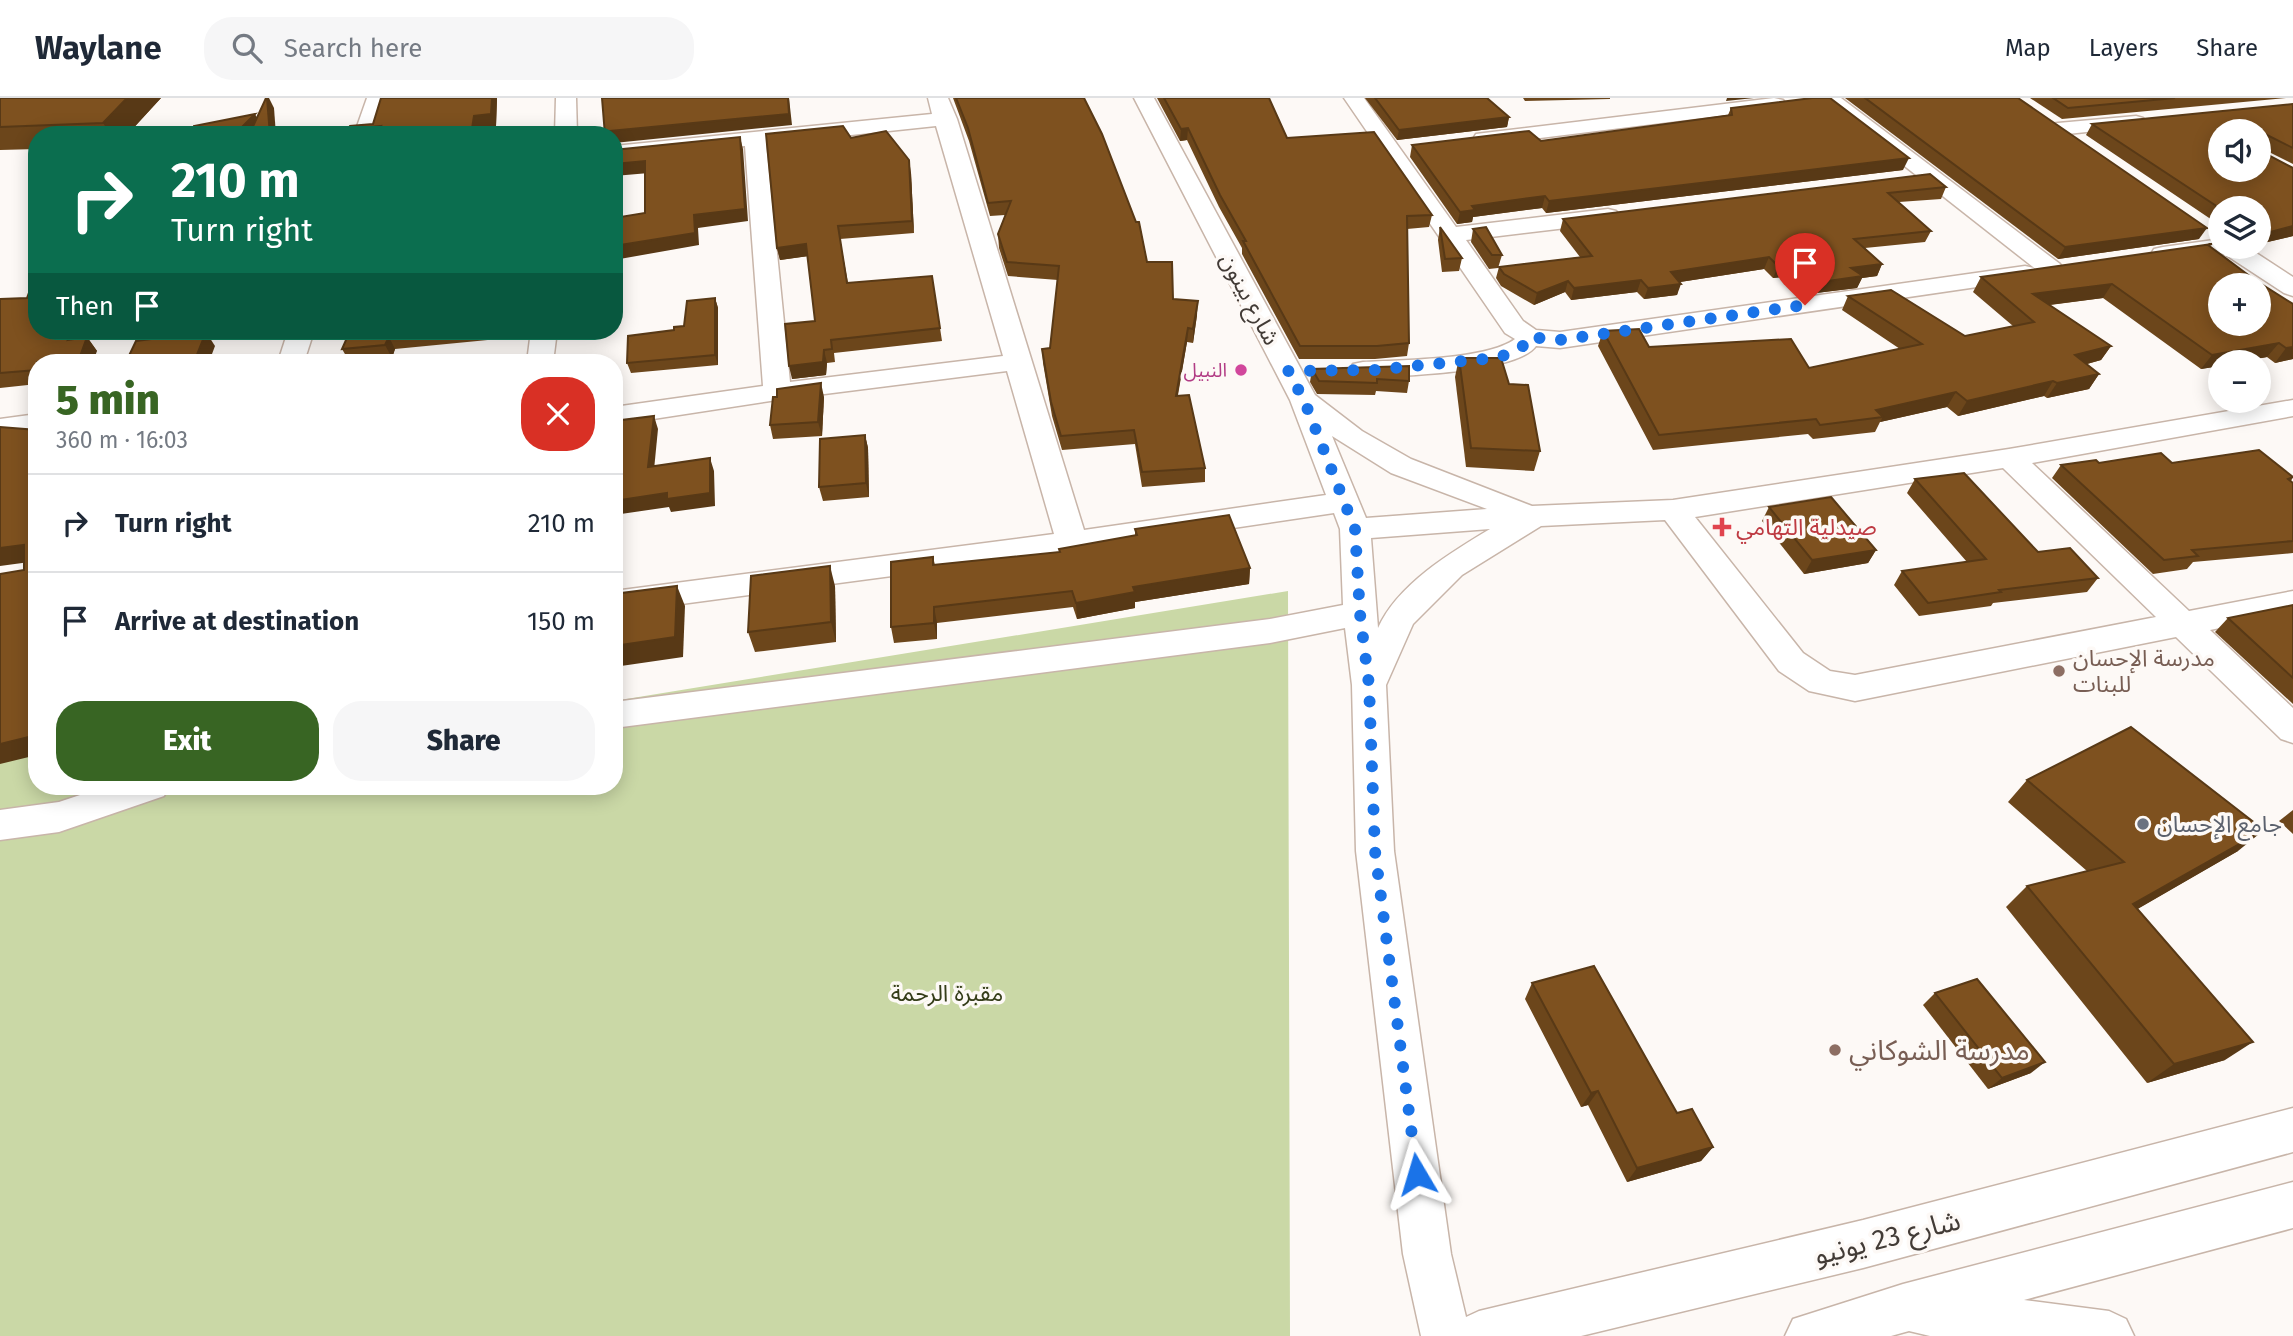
<!DOCTYPE html>
<html lang="en">
<head>
<meta charset="utf-8">
<style>
  body { margin:0; font-family:"Fira Sans","Noto Sans Arabic",sans-serif; background:#f6f6f7; color:#1f2937; height:100vh; display:flex; flex-direction:column; font-size:26px; white-space:nowrap }
  * { box-sizing:border-box; margin:0 }
  p { font-size:23px; color:#747a83 }
  .icon { flex:none; width:38px; height:38px; fill:none; stroke:currentColor; stroke-width:2; stroke-linecap:round; stroke-linejoin:round }
  .map { position:relative; flex:1; overflow:hidden }
  .panel { position:absolute; left:28px; top:256px; width:595px; height:441px; display:flex; flex-direction:column; background:#fff; border-radius:28px; box-shadow:0 4px 18px #0003 }
  .panel>* { flex:none }
  .hud { position:absolute; left:28px; top:28px; width:595px; height:214px; border-radius:28px; box-shadow:0 4px 18px #0003; background:#0b6e4f; color:#fff; overflow:hidden }
  .tools { position:absolute; left:2208px; top:21px; display:grid; gap:14px }
  .tools a { display:grid; place-items:center; width:63px; height:63px; border-radius:50%; background:#fff; box-shadow:0 4px 18px #0003; font-size:35px }
  .pin { position:absolute; display:grid; place-items:center; width:60px; height:60px; color:#fff; margin:-72px -30px; border-radius:50% 50% 50% 0; rotate:-45deg; box-shadow:0 0 7px #0007 }
  .pin .icon { rotate:45deg }
  .me { position:absolute; width:77px; margin:-38px; rotate:353deg; stroke-linejoin:round; filter:drop-shadow(0 0 5px #0008) }
  .turn { display:flex; align-items:center; gap:24px; height:147px; padding:0 28px; font-size:32px }
  .turn .icon { width:91px; height:91px; stroke-width:2.5 }
  .turn b { display:block; font-size:49px; line-height:60px }
  .then { display:flex; align-items:center; height:66px; padding:0 28px; background:#0003; gap:14px; font-size:26px }
  .round { display:grid; place-items:center; flex:none; width:74px; height:74px; border-radius:28px; background:#f6f6f7 }
  .headline { display:flex; align-items:center; justify-content:space-between; height:119px; padding:0 28px }
  h1 { font-size:42px; font-weight:800; line-height:52px; color:#386523 }
  .primary-button { display:flex; gap:14px; margin-top:auto; padding:14px 28px }
  .primary-button a { flex:1; height:80px; border-radius:28px; background:#386523; color:#fff; font-size:28px; font-weight:800; line-height:80px; text-align:center }
  .primary-button a+a { background:#f6f6f7; color:#1f2937 }
  ul { padding:0; list-style:none }
  li { display:flex; align-items:center; gap:21px; height:98px; padding:0 28px; border-top:2px solid #e0e1e3 }
  li div { flex:1 }
  li b { display:block; font-size:26px }
  li em { font-style:normal }
  header { display:flex; align-items:center; gap:42px; box-sizing:border-box; height:98px; padding:0 35px; background:#fff; border-bottom:2px solid #e0e1e3 }
  header strong { font-size:33px }
  nav { display:flex; gap:38px; margin-inline-start:auto; font-size:24px }
  .search { width:490px; height:63px; background:#f6f6f7; display:flex; align-items:center; gap:18px; box-sizing:border-box; padding:0 24px; border-radius:28px; color:#747a83; font-size:26px }
  .map>svg:first-child { display:block }
  .green { fill:#cad8a6 }
  .lines { fill:none; stroke-linecap:round; stroke-linejoin:round }
  .minor-casing { stroke:#c8b5a9; stroke-width:3 }
  .minor { fill:#fff; fill-rule:evenodd }
  .wall { fill:#6c461b }
  .shaded-wall { fill:#583916 }
  .building { fill:#7e511f; stroke:#583916; stroke-width:2; fill-rule:evenodd }
  .route { stroke:#1a73e8; stroke-width:12; stroke-dasharray:0 21.6 }
  .hotel-dot { fill:#d1479c; stroke:#fdf9f6; stroke-width:2.5 }
  .health-dot { fill:#e0444e; stroke:#fdf9f6; stroke-width:2.5 }
  .education-dot { fill:#8d6e63; stroke:#fdf9f6; stroke-width:2.5 }
  .worship-dot { fill:#6b7280; stroke:#fdf9f6; stroke-width:2.5 }
  .labels { text-anchor:middle; stroke-width:7; stroke-linejoin:round; paint-order:stroke }
  .far-hotel-label { font-size:19px; fill:#b23c85; stroke:#fdf9f6; text-anchor:end }
  .street-label { font-size:23px; fill:#423b36; stroke:#fdf9f6 }
  .health-label { font-size:23px; fill:#be3a42; stroke:#fdf9f6; text-anchor:start }
  .education-label { font-size:23px; fill:#785e54; stroke:#fdf9f6; text-anchor:start }
  .worship-label { font-size:23px; fill:#5b616d; stroke:#fdf9f6; text-anchor:start }
  .park-label { font-size:23px; fill:#353d19; stroke:#fdf9f6 }
  .near-education-label { font-size:28px; fill:#785e54; stroke:#fdf9f6; text-anchor:start }
  .near-street-label { font-size:28px; fill:#423b36; stroke:#fdf9f6 }
</style>
</head>
<body>
<header>
<strong>Waylane</strong>
<div class="search"><svg class="icon" aria-label="search" viewBox="0 0 24 24"><circle cx="10" cy="10" r="6"/><path d="M15 15l6 6"/></svg>Search here</div>
<nav><a>Map</a><a>Layers</a><a>Share</a></nav>
</header>
<div class="map">
<svg width="2293" height="1238" viewBox="0 0 2293 1238">
  <rect width="100%" height="100%" fill="#fdf9f6"/>
  <path class="green" d="M1288,493L1290,1238H0V605L37,597V688H614V603Z"/>
  <g class="lines">
    <defs>
      <g id="minor">
        <path d="M367,0H387L376,37H354Z"/>
        <path d="M556,0H576L577,37H555Z"/>
        <path d="M928,0H948L957,21L1084,432L1326,397L1290,302L1134,0H1154L1315,297L1362,333L1411,361L1532,408L1673,402L2009,351L2293,302V318L2032,365L2189,513L2293,493V515L2210,532L2293,610V645L2281,641L2176,539L1855,603L1809,593L1779,573L1665,422L1541,428L1462,477L1413,526L1386,587L1394,753L1451,1156L1466,1219L1479,1213L1863,1122L2293,1010V1054L1863,1170L1581,1238H1421L1403,1156L1356,753L1352,587L1345,530L1270,545L614,630V604L1270,521L1343,507L1340,431L1334,415L1072,454L614,515V493L1054,436L1007,273L777,302L614,327V309L763,288L745,48L614,62V48L932,16ZM936,28L1003,258L790,284L766,46ZM1332,338L1391,375L1487,411L1366,420ZM2003,370L2156,519L1855,577L1830,573L1803,555L1695,419ZM1490,431C1450,455 1398,486 1378,530L1371,440Z"/>
        <path d="M1344,0H1364L1456,129L1608,111L1616,113L1620,118L1616,123L1608,125L1466,142L1523,223L1536,232L1560,234L2025,168L2034,170L2037,175L2034,180L2025,182L1560,250L1536,248C1517,275 1398,278 1363,280L1353,278L1350,272L1353,266L1363,264C1399,262 1487,262 1515,241L1505,235Z"/>
        <path d="M1774,0L1783,2L1786,6L1783,10L1484,47L1476,46L1473,41L1476,36L1484,35Z"/>
        <path d="M1818,0H1841L2060,166L2063,171L2060,176L2051,178L2042,176Z"/>
        <path d="M2136,18L2143,20L2147,24L2143,28L2058,37L2050,36L2047,31L2050,26L2058,25Z"/>
        <path d="M2221,141V149H2247L2293,179V198L2284,195L2223,155L2163,163L2154,161L2151,156L2154,151L2163,149Z"/>
        <path d="M288,233H314L304,264H278Z"/>
        <path d="M531,233H557L553,264H527Z"/>
        <path d="M37,316V334L0,339V321Z"/>
        <path d="M107,688H169L164,698L59,734L0,742V712L59,704Z"/>
        <path d="M2293,1084V1130L2024,1202L2109,1213L2126,1221L2134,1238H1930L1909,1233L1891,1238H1785L1793,1221L1903,1186Z"/>
      </g>
    </defs>
    <use href="#minor" class="minor-casing"/>
    <use href="#minor" class="minor"/>
  </g>
  <g class="wall">
    <path d="M0,0H161L127,37H37V51L0,52Z"/>
    <path d="M381,0H497L496,28L478,30V37H351L348,31L373,26Z"/>
    <path d="M953,0H1084L1147,164L1173,201L1197,217L1193,245L1187,244L1178,297L1205,370V384L1142,389L1135,346L1062,352L1052,318L1043,265L1042,251L1050,250L1058,182L1008,178L999,150L998,136L1005,117L990,118L969,43Z"/>
    <path d="M1157,0H1269L1287,40L1432,117L1429,129L1407,131L1409,245L1407,258L1375,261H1299L1242,156V150L1219,109L1187,42L1180,43Z"/>
    <path d="M1365,0H1487L1509,19L1507,29L1397,42Z"/>
    <path d="M1523,0H1610V1L1525,3Z"/>
    <path d="M1845,0H2018L2199,141L2058,161Z"/>
    <path d="M2030,0H2286L2062,21Z"/>
    <path d="M2293,6V66L2265,52L2266,56L2293,138L2259,146V110H2221V128L2086,37L2092,26Z"/>
    <path d="M1731,10L1903,72L1546,115L1542,110L1473,119L1472,124L1457,126L1410,59L1412,47L1541,43L1728,17Z"/>
    <path d="M851,40L911,75L914,135L840,141L848,185L932,178L942,243L834,255L835,264L827,265L826,277L792,281L815,223L808,158L780,162L777,150Z"/>
    <path d="M1946,89L1941,101L1899,104L1931,133L1925,144L1865,150L1882,166L1877,178L1862,180L1857,190L1816,195L1789,178L1773,180L1764,171L1680,184L1677,197L1644,201L1637,194L1571,202L1565,194L1534,207L1501,188L1496,180L1499,169L1580,159L1560,133L1563,121Z"/>
    <path d="M1440,129L1462,160L1459,173L1442,174L1438,142Z"/>
    <path d="M1473,131L1502,157L1498,170L1489,171L1471,144Z"/>
    <path d="M2210,149L2255,182L2293,261L2275,265L2267,259L2201,271L2103,200L2050,207L2111,248L2101,262L2087,266L2099,276L2089,291L2047,300L2044,298L1958,318L1947,309L1880,324L1875,334L1813,341L1808,336L1653,352L1598,248L1603,233L1649,249L1809,270L1900,251L1842,212L1848,198L1965,238L2013,228L1973,194L1981,179Z"/>
    <path d="M715,200L718,210V267L631,275L627,265L674,232L684,228Z"/>
    <path d="M0,201L37,233H90L87,239L97,253L37,264V286L0,290Z"/>
    <path d="M350,233H500L498,241L395,251L392,260L349,263L342,251Z"/>
    <path d="M1459,260L1509,286L1540,353L1534,373L1466,369L1455,279Z"/>
    <path d="M1312,271L1409,283L1407,295L1376,293L1375,297L1317,296L1310,284Z"/>
    <path d="M824,299L822,338L773,341L770,327Z"/>
    <path d="M865,337L868,350L869,399L823,403L819,389Z"/>
    <path d="M2099,365H2172L2293,379L2291,383L2293,385V455L2193,464L2187,471L2153,476L2052,380L2061,367Z"/>
    <path d="M1915,381L2038,454L2098,480L2087,494L1993,505L1991,508L1919,518L1894,487L1902,473L1967,464L1907,395Z"/>
    <path d="M1769,409L1876,452L1868,465L1804,476L1762,423Z"/>
    <path d="M1135,431L1250,470L1249,486L1135,504V510L1077,521L1073,509L937,525V541L894,545L891,529L933,459L935,467L1059,454V451L1135,438Z"/>
    <path d="M835,488L836,544L755,554L748,534Z"/>
    <path d="M2293,507V606L2215,534L2228,520Z"/>
    <path d="M2027,682L2238,753L2137,811L2225,962L2147,985L2006,809L2027,788L2087,773L2008,704Z"/>
    <path d="M2293,712V736L2279,723Z"/>
    <path d="M1532,885L1677,1015L1713,1049L1701,1063L1627,1084L1588,1007L1581,1009L1525,901Z"/>
    <path d="M1935,895L2031,975L1988,991L1923,907Z"/>
  </g>
  <g class="shaded-wall">
    <path d="M127,0H161L127,37H111L103,25Z"/>
    <path d="M267,0H269L274,10L276,37H270Z"/>
    <path d="M492,0H497L496,28L478,30V37H471L474,18Z"/>
    <path d="M788,0H789L792,27L614,45V37H607L610,33Z"/>
    <path d="M1727,0H1754L1726,3Z"/>
    <path d="M255,16L262,29L254,37H234Z"/>
    <path d="M1509,19L1507,29L1397,42L1399,32Z"/>
    <path d="M1188,30L1187,42L1180,43L1181,31Z"/>
    <path d="M740,39L743,51L748,123L698,130L699,147L614,162V148L694,117Z"/>
    <path d="M1909,60L1903,72L1546,115L1549,103Z"/>
    <path d="M909,62L911,75L914,135L912,123Z"/>
    <path d="M645,63L649,75L614,78V66Z"/>
    <path d="M1545,98L1542,110L1473,119L1472,124L1457,126L1460,114L1472,108Z"/>
    <path d="M2293,128V138L2259,146V137Z"/>
    <path d="M2207,130L2199,141L2058,161L2065,149Z"/>
    <path d="M806,146L809,158L780,162L777,150Z"/>
    <path d="M1769,159L1764,171L1667,186L1671,174Z"/>
    <path d="M1794,166L1789,178L1773,180L1778,168Z"/>
    <path d="M1882,166L1877,178L1862,180L1857,190L1816,195L1821,184L1851,170Z"/>
    <path d="M1641,182L1637,194L1571,202L1574,190Z"/>
    <path d="M1568,183L1565,194L1534,207L1537,195Z"/>
    <path d="M1681,186L1677,197L1644,201L1648,190Z"/>
    <path d="M2112,186L2103,200L2025,210L2033,196Z"/>
    <path d="M715,200L718,210V267L715,257Z"/>
    <path d="M1198,203L1197,217L1193,245V231Z"/>
    <path d="M1188,230L1187,244L1175,312L1176,298Z"/>
    <path d="M73,233H90L78,256L68,242Z"/>
    <path d="M494,233H500L498,241Z"/>
    <path d="M206,234L215,248L209,264H194Z"/>
    <path d="M87,239L97,253L93,264H78Z"/>
    <path d="M389,239L395,251L392,260L385,247Z"/>
    <path d="M2279,245L2267,259L2239,264H2221V268L2201,271L2212,257Z"/>
    <path d="M2111,248L2101,262L2065,272L2075,257Z"/>
    <path d="M2293,249V261L2275,265L2286,250Z"/>
    <path d="M824,252L827,265L826,277L792,281L789,268Z"/>
    <path d="M2099,276L2089,291L2047,300L2057,285Z"/>
    <path d="M2053,283L2044,298L1958,318L1967,303Z"/>
    <path d="M821,285L824,299L822,338L818,324Z"/>
    <path d="M1956,294L1947,309L1880,324L1883,319L1876,312Z"/>
    <path d="M654,318L658,331L653,382L648,369Z"/>
    <path d="M865,337L868,350L869,399L866,385Z"/>
    <path d="M710,360L714,373L715,408L671,414L669,409L614,417V403Z"/>
    <path d="M24,447L37,463L0,468V450Z"/>
    <path d="M1876,452L1868,465L1804,476L1812,462Z"/>
    <path d="M830,468L835,488L836,544L831,524Z"/>
    <path d="M1250,470L1249,486L1135,504V510L1077,521L1076,505L1133,489Z"/>
    <path d="M677,488L685,508L683,559L614,569V548Z"/>
    <path d="M934,509L937,525V541L934,525Z"/>
    <path d="M37,637V657L0,666V646Z"/>
    <path d="M2264,732L2238,753L2110,827L2133,806Z"/>
    <path d="M2253,944L2225,962L2147,985L2174,966Z"/>
    <path d="M2045,964L2031,975L1988,991L2002,980Z"/>
    <path d="M1598,993L1588,1007L1581,1009L1591,995Z"/>
    <path d="M1713,1049L1701,1063L1627,1084L1637,1070Z"/>
  </g>
  <g class="building">
    <path d="M0,0H127L103,25L0,29Z"/>
    <path d="M266,0H267L270,37H249Z"/>
    <path d="M381,0H492L491,16L474,18L471,37H376L381,28L348,31L350,28L373,26Z"/>
    <path d="M602,0H788L789,16L610,33L607,37H605Z"/>
    <path d="M956,0H1084L1102,36L1136,124H1139L1147,164H1172L1173,201L1198,203L1193,231L1188,230L1176,298L1189,297L1205,370L1142,374L1134,332L1061,338L1051,304L1042,251L1050,250L1059,168L1007,164L998,136L1011,103L988,105L968,30Z"/>
    <path d="M1164,0H1269L1287,40L1374,34L1432,117L1407,118L1409,245L1377,248H1300L1243,143H1246L1220,97L1188,30L1181,31Z"/>
    <path d="M1375,0H1487L1509,19L1399,32Z"/>
    <path d="M1812,0H1830L1909,60L1549,103L1545,98L1472,108L1475,112L1460,114L1412,47L1529,33L1541,43L1732,17L1731,10Z"/>
    <path d="M1865,0H2018L2207,130L2065,149Z"/>
    <path d="M2053,0H2175L2068,10Z"/>
    <path d="M2293,6V50L2265,36L2266,56L2293,70V128L2259,137V110L2221,111L2092,26ZM2221,33H2259V72H2221Z"/>
    <path d="M255,16L234,37H194V28Z"/>
    <path d="M843,28L851,40L886,33L909,62L912,123L838,128L847,185L932,178L940,230L831,242L832,251L824,252L823,264L789,268L785,226L815,223L806,146L777,150L766,36Z"/>
    <path d="M740,39L745,111L694,117L695,135L614,148V120L645,115V63L614,66V52Z"/>
    <path d="M1930,76L1946,89L1888,95L1931,133L1854,141L1882,166L1851,170L1863,178L1821,184L1794,166L1778,168L1769,159L1671,174L1681,186L1648,190L1641,182L1574,190L1568,183L1537,195L1504,176L1499,169L1592,158L1563,121Z"/>
    <path d="M1440,129L1462,160L1445,161Z"/>
    <path d="M1486,129L1502,157H1492L1473,131Z"/>
    <path d="M2212,146L2208,147L2255,182L2293,206V249L2286,250L2279,245L2212,257L2112,186L2033,196L2111,248L2075,257L2099,276L2057,285L2053,283L1967,303L1956,294L1876,312L1883,319L1820,327L1816,321L1659,337L1603,233L1639,231L1649,249L1791,241L1809,270L1922,246L1848,198L1891,192L1965,238L2034,224L1981,179ZM2221,187H2259V226H2221Z"/>
    <path d="M30,192H37V198L36,200H37V233H73L68,242L87,239L78,264H37V272L0,275V201L27,200Z"/>
    <path d="M715,200V257L627,265L628,238L674,232V229L684,228L687,203Z"/>
    <path d="M350,233H449L389,239L385,247L342,251Z"/>
    <path d="M206,234L194,264H126L136,243Z"/>
    <path d="M1459,260H1501L1509,286L1528,287L1540,353L1471,350Z"/>
    <path d="M1409,268V283L1377,281V285L1319,283L1312,271Z"/>
    <path d="M821,285L818,324L770,327L773,299H777V291Z"/>
    <path d="M654,318L648,369L710,360V395L667,401V395L614,403V323Z"/>
    <path d="M0,329L37,332V637L0,646V476L24,472V447L0,450Z"/>
    <path d="M865,337L866,385L819,389L820,341Z"/>
    <path d="M2259,352L2293,379L2288,381L2293,385V443L2192,452L2198,458L2164,462L2061,367L2096,362L2099,365L2161,355L2172,365Z"/>
    <path d="M1964,375L2038,454L2070,450L2098,480L1999,492L2001,494L1928,505L1902,473L1986,461L1915,381Z"/>
    <path d="M1831,399L1876,452L1812,462L1769,409Z"/>
    <path d="M1229,417L1250,470L1133,489L1135,494L1076,505L1072,493L934,509V525L891,529V464L933,459V467L1060,454L1059,451L1137,437L1135,431Z"/>
    <path d="M830,468L831,524L748,534L751,478Z"/>
    <path d="M677,488L675,539L614,548V496Z"/>
    <path d="M2293,507V580L2228,520Z"/>
    <path d="M2131,629L2264,732L2133,806L2253,944L2174,966L2027,788L2124,764L2027,682Z"/>
    <path d="M1594,868L1677,1015L1692,1011L1713,1049L1637,1070L1598,993L1591,995L1532,885Z"/>
    <path d="M1977,881L2045,964L2002,980L1935,895Z"/>
  </g>
  <g class="lines">
    <path class="route" d="M1417,1076L1375,753L1369,587L1360,516L1355,431L1304,302L1288,273L1374,272L1484,261L1507,257L1523,248L1529,239L1560,242L1805,207"/>
  </g>
  <circle class="hotel-dot" cx="1241" cy="272" r="7"/>
  <path class="health-dot" d="M1718.5 418.5h7v7h7v7h-7v7h-7v-7h-7v-7h7z"/>
  <g class="education-dot">
    <circle cx="2059" cy="573" r="7"/>
    <circle cx="1835" cy="952" r="7"/>
  </g>
  <circle class="worship-dot" cx="2143" cy="726" r="7"/>
  <g class="labels">
    <g class="far-hotel-label">
      <text x="1227" y="279">النبيل</text>
    </g>
    <g class="street-label">
      <text transform="translate(1250 201) rotate(62)" y="8">شارع بينون</text>
    </g>
    <g class="health-label">
      <text x="1736" y="437">صيدلية التهامي</text>
    </g>
    <g class="education-label">
      <text x="2073" y="568">مدرسة الإحسان<tspan x="2073" dy="26">للبنات</tspan></text>
    </g>
    <g class="worship-label">
      <text x="2157" y="734">جامع الإحسان</text>
    </g>
    <g class="park-label">
      <text x="947" y="903">مقبرة الرحمة</text>
    </g>
    <g class="near-education-label">
      <text x="1849" y="962">مدرسة الشوكاني</text>
    </g>
    <g class="near-street-label">
      <text transform="translate(1887 1139) rotate(-14)" y="10">شارع 23 يونيو</text>
    </g>
  </g>
</svg>
<div class="tools">
<a><svg class="icon" aria-label="sound" viewBox="0 0 24 24"><path d="M4 9h4l5-4v14l-5-4H4zM17 9q2 3 0 6"/></svg></a>
<a><svg class="icon" aria-label="layers" viewBox="0 0 24 24"><path d="M12 4l9 5-9 5-9-5zM3 14l9 5 9-5"/></svg></a>
<a>+</a>
<a>−</a>
</div>
<div class="pin" style="left:1805px;top:207px;background:#d93025"><svg class="icon" aria-label="arrive" viewBox="0 0 24 24"><path d="M6 21V4h12l-3 4 3 4H6"/></svg></div>
<svg class="me" style="left:1417px;top:1076px" viewBox="-20 -20 40 40"><path d="M0-17L14 15 0 8-14 15z" fill="#1a73e8" stroke="#fff" stroke-width="4"/></svg>
<div class="hud">
<div class="turn"><svg class="icon" aria-label="right" viewBox="0 0 24 24"><path d="M7 20v-9h11M14 6l5 5-5 5"/></svg><div><b>210 m</b>Turn right</div></div>
<div class="then">Then<svg class="icon" aria-label="arrive" viewBox="0 0 24 24"><path d="M6 21V4h12l-3 4 3 4H6"/></svg></div>
</div>
<section class="panel">
<div class="headline"><div><h1>5 min</h1><p>360 m · 16:03</p></div><a class="round" style="background:#d93025;color:#fff"><svg class="icon" aria-label="close" viewBox="0 0 24 24"><path d="M6 6l12 12M18 6L6 18"/></svg></a></div>
<ul>
<li><svg class="icon" aria-label="right" viewBox="0 0 24 24"><path d="M7 20v-9h11M14 6l5 5-5 5"/></svg><div><b>Turn right</b></div><em>210 m</em></li>
<li><svg class="icon" aria-label="arrive" viewBox="0 0 24 24"><path d="M6 21V4h12l-3 4 3 4H6"/></svg><div><b>Arrive at destination</b></div><em>150 m</em></li>
</ul>
<div class="primary-button"><a>Exit</a><a>Share</a></div>
</section>
</div>
</body>
</html>
